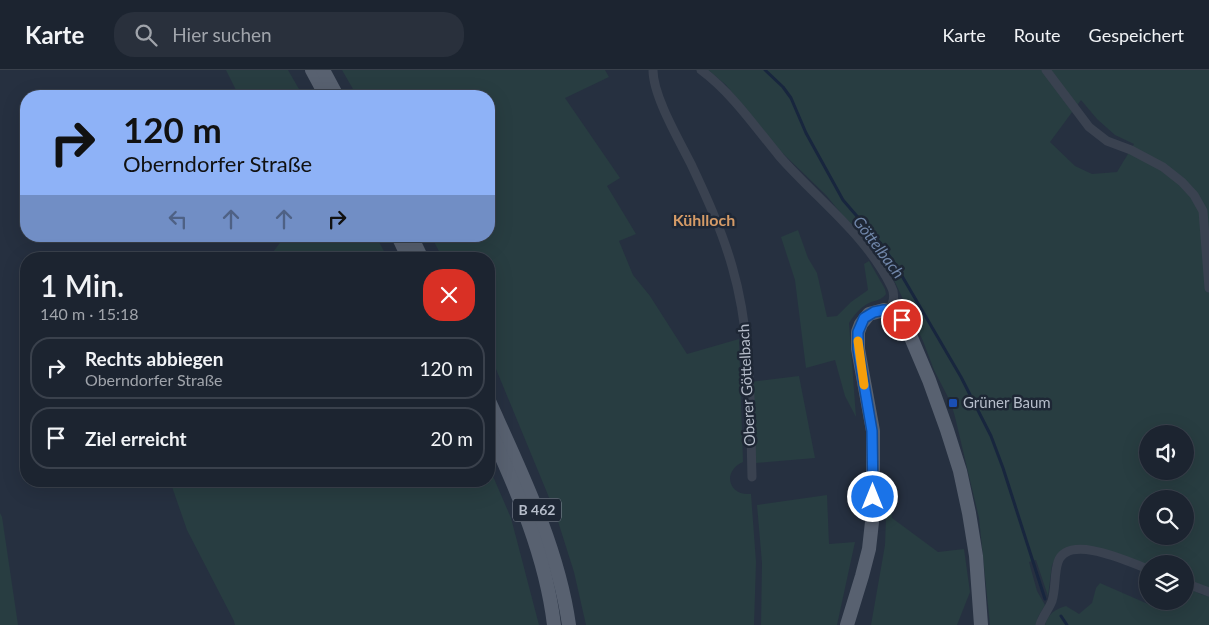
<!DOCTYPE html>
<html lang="de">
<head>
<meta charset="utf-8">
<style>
  body { margin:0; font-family:Lato,sans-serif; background:#29303c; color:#f1f3f6; height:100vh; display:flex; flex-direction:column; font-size:19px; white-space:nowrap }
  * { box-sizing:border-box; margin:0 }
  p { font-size:16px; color:#a0a4ab }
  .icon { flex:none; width:28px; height:28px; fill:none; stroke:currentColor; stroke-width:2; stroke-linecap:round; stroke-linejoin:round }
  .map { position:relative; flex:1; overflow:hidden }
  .details { position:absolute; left:20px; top:182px; width:475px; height:235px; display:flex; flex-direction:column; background:#1c2430; border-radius:20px; box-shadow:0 5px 20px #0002,0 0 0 1px #3a414c }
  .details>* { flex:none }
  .banner { position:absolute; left:20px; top:20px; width:475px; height:152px; border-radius:20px; box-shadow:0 5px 20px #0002,0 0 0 1px #3a414c; background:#8eb2f7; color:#111; overflow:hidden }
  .buttons { position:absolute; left:1139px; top:355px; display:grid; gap:10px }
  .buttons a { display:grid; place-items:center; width:55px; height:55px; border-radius:50%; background:#1c2430; box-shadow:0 5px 20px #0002,0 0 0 1px #3a414c; font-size:25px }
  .pin { position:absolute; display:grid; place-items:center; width:42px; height:42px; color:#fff; margin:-21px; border:2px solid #fff; border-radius:50%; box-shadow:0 1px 5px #0007 }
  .me { position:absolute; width:55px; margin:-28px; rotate:0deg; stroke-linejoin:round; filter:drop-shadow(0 0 4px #0008) }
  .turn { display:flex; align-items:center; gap:18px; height:105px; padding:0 20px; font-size:22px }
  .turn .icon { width:65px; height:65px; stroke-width:2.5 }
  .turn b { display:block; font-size:35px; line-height:42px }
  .lanes { display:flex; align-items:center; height:48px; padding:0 20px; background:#0003; justify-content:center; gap:25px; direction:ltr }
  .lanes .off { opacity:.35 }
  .round { display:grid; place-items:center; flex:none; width:52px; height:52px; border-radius:20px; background:#29303c }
  .head { display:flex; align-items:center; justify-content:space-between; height:85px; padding:0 20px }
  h1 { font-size:30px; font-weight:600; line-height:38px }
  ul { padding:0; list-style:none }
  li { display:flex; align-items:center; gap:15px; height:62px; margin:0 10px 8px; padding:0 10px; border:2px solid #3a414c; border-radius:20px }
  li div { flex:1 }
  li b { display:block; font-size:19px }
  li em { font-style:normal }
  header { display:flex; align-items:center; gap:30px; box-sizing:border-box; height:70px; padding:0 25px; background:#1c2430; border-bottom:1px solid #3a414c }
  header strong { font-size:24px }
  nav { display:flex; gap:28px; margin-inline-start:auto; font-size:18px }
  .search { width:350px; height:45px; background:#29303c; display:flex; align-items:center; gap:12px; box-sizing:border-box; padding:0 18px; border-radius:20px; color:#a0a4ab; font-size:19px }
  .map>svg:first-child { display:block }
  .green { fill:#283d41; fill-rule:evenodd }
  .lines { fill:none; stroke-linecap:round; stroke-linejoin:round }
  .stream { stroke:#18263e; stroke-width:3 }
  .minor { stroke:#3a4250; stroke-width:9 }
  .primary { stroke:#586170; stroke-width:14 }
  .route-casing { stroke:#114b97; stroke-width:12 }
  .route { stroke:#1a73e8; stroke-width:9 }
  .slow { stroke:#f59e0b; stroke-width:9 }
  .transit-dot { fill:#1a4fb4; stroke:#1e2735; stroke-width:2 }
  .labels { text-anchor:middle; stroke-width:5; stroke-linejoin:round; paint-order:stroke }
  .shield { fill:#1e2735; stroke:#88909d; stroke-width:1 }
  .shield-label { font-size:14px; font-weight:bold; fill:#b6bdca }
  .street-label { font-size:15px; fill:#b6bdca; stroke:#1e2735 }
  .poi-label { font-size:15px; fill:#b6bdca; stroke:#1e2735; text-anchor:start }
  .neighbourhood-label { font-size:16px; font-weight:bold; fill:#d59b67; stroke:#1e2735 }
  .water-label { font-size:16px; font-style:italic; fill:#7086a9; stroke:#1e2735 }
</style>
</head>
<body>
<header>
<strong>Karte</strong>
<div class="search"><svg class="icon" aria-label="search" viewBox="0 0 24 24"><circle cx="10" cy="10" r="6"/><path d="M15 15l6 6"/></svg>Hier suchen</div>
<nav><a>Karte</a><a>Route</a><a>Gespeichert</a></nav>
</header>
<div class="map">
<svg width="1209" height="555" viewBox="0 0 1209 555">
  <rect width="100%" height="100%" fill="#263040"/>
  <g class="green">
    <path d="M226,0H288L303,26H239Z"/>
    <path d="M342,0H605L609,7L565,28L620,108L607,116L636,164L619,171L633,205L650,226L687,284L739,269L743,392C722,401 728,426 751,424L756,492L754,555H586L574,502L555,442L489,282V189H443L431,166H489V26H357Z"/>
    <path d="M708,0H1209V518L1185,511V494H1148L1147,495L1088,476L1056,488L1052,495L1048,526L1036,490L1029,492L1037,521L1045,535L1038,547L1036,555H990L979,448L955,347L951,333L934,300L923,271L892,206L826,125L770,71L726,15ZM1081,30L1097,49L1115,65L1134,74L1117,102L1092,104L1075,96L1050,72ZM1148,364H1185V401H1148ZM1148,429H1185V466H1148Z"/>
    <path d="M798,160L808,188L817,203L827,247L837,246L851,232L868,220L864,194L869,191L885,219L886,224C881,231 874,230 867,234C860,238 854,245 849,253L856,347L845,326L835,290L806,298L795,210L781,167Z"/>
    <path d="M285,166H376L388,189H268Z"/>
    <path d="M799,306L815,388L755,393L750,312Z"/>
    <path d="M489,397L511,448L539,555H235L234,551L187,460L170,411H489Z"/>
    <path d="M887,419H891L892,448L938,482L964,479L970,522L957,555H871L885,475Z"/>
    <path d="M827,425L829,474L855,472L837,555H761L762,493L757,435Z"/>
    <path d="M0,443L2,447L18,555H0Z"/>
    <path d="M1100,513L1148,534L1149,531H1185V517L1203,525L1209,526V555H1045C1048,544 1055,539 1066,536L1079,544L1092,533L1096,518Z"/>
  </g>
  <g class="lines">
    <g class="stream">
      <path d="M765,0L783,17L791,28L806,63L843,130L881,174L895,194L961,307L991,366L1003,398L1045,529"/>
      <path d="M1061,546L1067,555"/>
    </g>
    <g class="minor">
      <path d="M653,0C653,26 679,70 691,94C707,128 722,161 732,196C752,264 750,337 752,407"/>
      <path d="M701,0C733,24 755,57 780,87C817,129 866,165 891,216C896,225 893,233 889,241"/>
      <path d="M1046,0L1089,57L1107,71L1131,80L1163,97L1182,112L1194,125L1203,141L1209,218"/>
      <path d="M1185,513L1209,522"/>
      <path d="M1040,555C1042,547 1049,539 1052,531C1056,518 1054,504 1058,492C1068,463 1129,492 1148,499"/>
    </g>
    <g class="primary">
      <path d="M312,0L326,26"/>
      <path d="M323,0L337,26"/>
      <path d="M398,166L409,189"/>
      <path d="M411,166L422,189"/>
      <path d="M489,331C521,402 558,477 569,555"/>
      <path d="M489,359C517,420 546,487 554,555"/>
      <path d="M847,555L862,506L869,479L873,443V361L858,279V262L861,254L869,244L884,240L897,245L907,258L929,310L947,360L960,401L969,443L976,486L981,555"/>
    </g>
  </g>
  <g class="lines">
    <defs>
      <path id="route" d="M873,427L872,361L858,279V262L864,248L874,242L884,240L889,241L897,245L902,250"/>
    </defs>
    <use href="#route" class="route-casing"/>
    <use href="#route" class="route"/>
    <path class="slow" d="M858,271L864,315"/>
  </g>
  <rect class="transit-dot" x="948" y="328" width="10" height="10" rx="2.5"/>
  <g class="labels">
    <rect class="shield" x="513" y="428.5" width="48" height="23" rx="4"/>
    <g class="shield-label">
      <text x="537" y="445">B 462</text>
    </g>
    <g class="street-label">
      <text transform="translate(747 315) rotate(-93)" y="5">Oberer Göttelbach</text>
    </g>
    <g class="poi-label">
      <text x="963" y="338">Grüner Baum</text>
    </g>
    <g class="neighbourhood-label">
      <text x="704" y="156">Kühlloch</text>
    </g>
    <g class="water-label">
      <text transform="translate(879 177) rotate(53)" y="6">Göttelbach</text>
    </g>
  </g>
</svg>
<div class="buttons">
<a><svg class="icon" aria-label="sound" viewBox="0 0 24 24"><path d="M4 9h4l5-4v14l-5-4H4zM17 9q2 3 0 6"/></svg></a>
<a><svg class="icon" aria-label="search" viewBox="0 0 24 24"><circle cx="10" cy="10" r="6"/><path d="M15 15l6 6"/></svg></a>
<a><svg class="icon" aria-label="layers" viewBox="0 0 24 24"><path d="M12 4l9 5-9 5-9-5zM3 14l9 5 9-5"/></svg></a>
</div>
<div class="pin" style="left:902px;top:250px;background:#d93025"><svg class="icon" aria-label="arrive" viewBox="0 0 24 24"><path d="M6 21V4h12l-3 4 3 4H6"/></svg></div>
<svg class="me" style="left:873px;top:427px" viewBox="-20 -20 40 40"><circle r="17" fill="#1a73e8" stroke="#fff" stroke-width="3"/><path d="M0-11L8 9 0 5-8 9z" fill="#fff"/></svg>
<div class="banner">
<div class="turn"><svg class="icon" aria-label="right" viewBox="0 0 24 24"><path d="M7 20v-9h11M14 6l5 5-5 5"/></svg><div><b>120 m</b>Oberndorfer Straße</div></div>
<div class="lanes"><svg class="icon off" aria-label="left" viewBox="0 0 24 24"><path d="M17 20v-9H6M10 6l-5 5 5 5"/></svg><svg class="icon off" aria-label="ahead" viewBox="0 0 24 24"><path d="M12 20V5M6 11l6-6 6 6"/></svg><svg class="icon off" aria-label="ahead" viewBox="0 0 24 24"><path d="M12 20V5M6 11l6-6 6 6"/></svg><svg class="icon" aria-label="right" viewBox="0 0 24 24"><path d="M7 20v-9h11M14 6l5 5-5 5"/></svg></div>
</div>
<section class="details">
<div class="head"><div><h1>1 Min.</h1><p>140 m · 15:18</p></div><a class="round" style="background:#d93025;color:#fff"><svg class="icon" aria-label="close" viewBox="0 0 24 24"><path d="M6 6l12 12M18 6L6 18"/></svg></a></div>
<ul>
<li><svg class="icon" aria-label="right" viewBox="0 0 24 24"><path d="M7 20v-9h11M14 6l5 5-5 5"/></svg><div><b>Rechts abbiegen</b><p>Oberndorfer Straße</p></div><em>120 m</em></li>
<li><svg class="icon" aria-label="arrive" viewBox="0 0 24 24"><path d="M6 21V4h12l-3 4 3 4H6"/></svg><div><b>Ziel erreicht</b></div><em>20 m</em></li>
</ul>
</section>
</div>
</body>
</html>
